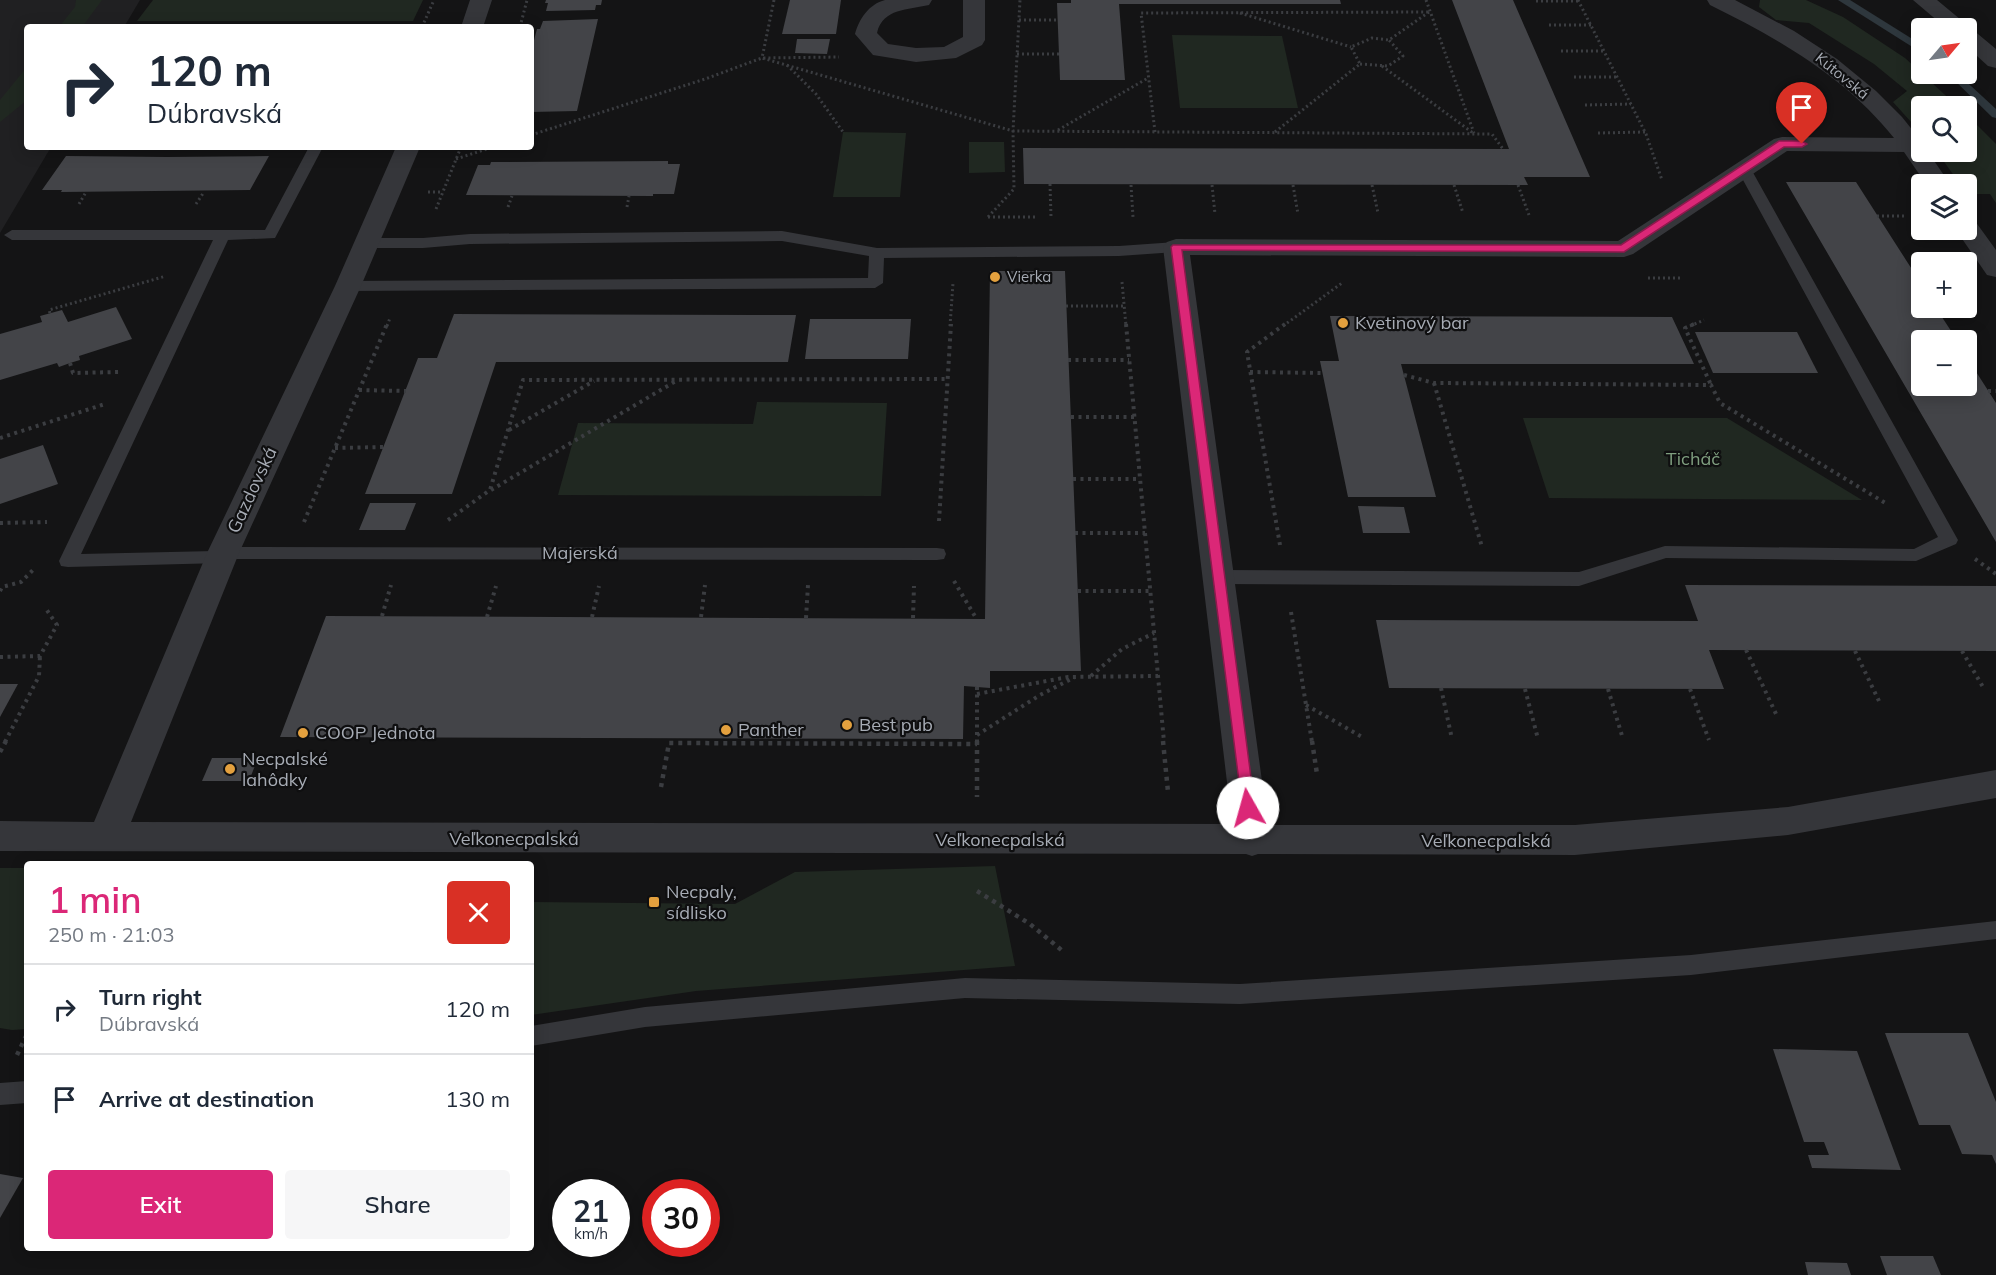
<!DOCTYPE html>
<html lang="en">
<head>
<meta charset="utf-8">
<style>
  body { margin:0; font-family:Mulish,sans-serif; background:#f6f6f7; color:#1f2937; height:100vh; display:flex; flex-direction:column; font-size:22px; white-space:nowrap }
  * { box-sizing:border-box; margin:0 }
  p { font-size:20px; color:#747a83 }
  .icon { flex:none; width:33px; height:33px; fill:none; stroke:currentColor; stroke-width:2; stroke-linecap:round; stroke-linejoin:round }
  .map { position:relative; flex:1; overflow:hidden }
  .sheet { position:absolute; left:24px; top:861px; width:510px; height:390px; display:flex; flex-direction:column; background:#fff; border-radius:6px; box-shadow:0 3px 15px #0003 }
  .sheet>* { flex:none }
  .guide { position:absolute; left:24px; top:24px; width:510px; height:126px; border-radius:6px; box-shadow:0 3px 15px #0003; background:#fff; color:#1f2937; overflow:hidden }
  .needle { width:39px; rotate:61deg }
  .buttons { position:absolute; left:1911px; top:18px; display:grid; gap:12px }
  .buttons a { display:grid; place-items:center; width:66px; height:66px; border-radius:6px; background:#fff; box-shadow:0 3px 15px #0003; font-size:30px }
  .speed { position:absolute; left:552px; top:1179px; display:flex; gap:12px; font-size:30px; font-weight:700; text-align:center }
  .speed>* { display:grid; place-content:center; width:78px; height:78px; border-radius:50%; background:#fff; box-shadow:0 3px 15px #0003; line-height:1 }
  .speed small { font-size:15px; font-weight:400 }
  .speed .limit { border:9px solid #d22; background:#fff; color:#111 }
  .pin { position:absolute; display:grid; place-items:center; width:51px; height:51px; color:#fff; margin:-62px -26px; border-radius:50% 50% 50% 0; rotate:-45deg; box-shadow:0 0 6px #0007 }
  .pin .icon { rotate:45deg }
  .me { position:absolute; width:66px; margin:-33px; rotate:353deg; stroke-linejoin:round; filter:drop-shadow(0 0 4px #0008) }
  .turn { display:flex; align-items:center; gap:21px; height:126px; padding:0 24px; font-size:27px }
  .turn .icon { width:78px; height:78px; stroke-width:2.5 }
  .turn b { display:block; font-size:42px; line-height:51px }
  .round { display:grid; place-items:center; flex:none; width:63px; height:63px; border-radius:6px; background:#f6f6f7 }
  .overview { display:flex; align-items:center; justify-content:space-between; height:102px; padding:0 24px }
  h1 { font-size:36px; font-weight:600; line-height:45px; color:#db2777 }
  .action { display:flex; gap:12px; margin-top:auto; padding:12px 24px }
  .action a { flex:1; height:69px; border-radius:6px; background:#db2777; color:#fff; font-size:24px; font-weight:600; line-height:69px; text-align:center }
  .action a+a { background:#f6f6f7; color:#1f2937 }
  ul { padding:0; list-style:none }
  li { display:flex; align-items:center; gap:18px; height:90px; padding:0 24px; border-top:2px solid #e0e1e3 }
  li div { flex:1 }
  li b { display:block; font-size:22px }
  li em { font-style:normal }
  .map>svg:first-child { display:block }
  .built { fill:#202022 }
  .green { fill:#202821 }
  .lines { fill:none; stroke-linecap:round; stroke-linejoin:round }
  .stream { fill:#2e373d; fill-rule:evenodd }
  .building { fill:#434448 }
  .path-far2 { stroke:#3b3d41; stroke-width:3; stroke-dasharray:2 3; stroke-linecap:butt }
  .path-far1 { stroke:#3b3d41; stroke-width:4; stroke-dasharray:3 4.5; stroke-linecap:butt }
  .path { stroke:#3b3d41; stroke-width:4.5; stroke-dasharray:4 5; stroke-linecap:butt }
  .service { fill:#35363a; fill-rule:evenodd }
  .minor { fill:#35363a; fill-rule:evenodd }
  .route { fill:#db2777; stroke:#8e194d; stroke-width:1.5 }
  .poi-dot { fill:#e3a03e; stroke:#0f0f10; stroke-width:2 }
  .labels { text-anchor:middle; stroke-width:4.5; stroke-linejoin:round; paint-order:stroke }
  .far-street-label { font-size:15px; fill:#a7acb5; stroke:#0f0f10 }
  .far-poi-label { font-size:15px; fill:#a7acb5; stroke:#0f0f10; text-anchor:start }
  .poi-label { font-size:18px; fill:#a7acb5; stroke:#0f0f10; text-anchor:start }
  .park-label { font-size:18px; fill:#7f9e7f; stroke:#0f0f10 }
  .street-label { font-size:18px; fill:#a7acb5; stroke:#0f0f10 }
</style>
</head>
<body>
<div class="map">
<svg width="1996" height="1275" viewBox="0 0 1996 1275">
  <rect width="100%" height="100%" fill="#141415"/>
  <path class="built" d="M0,0H140L124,27H27V147H51L0,233Z"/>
  <g class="green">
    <path d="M76,0H102L82,27H59L75,7Z"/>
    <path d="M153,0H423L413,21H137Z"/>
    <path d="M1760,0H1806L1843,17L1905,58L1957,106H1922L1921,133L1893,102L1907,91L1874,64L1809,23L1776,20L1759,7Z"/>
    <path d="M1172,35L1282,36L1298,108H1180Z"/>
    <path d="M27,67V100L0,122V100Z"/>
    <path d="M1967,115L1996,144V203L1990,194H1967L1966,184H1960L1937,152H1966Z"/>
    <path d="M843,132L906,133L900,197H833Z"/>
    <path d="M969,142H1004L1005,172L969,173Z"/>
    <path d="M757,402L887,403L881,496L558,495L578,423L753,424Z"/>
    <path d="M1523,418H1727L1862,500L1549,498Z"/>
    <path d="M995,866L1015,966L696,991L531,1015V902L735,904L795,872Z"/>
    <path d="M0,868H27V1029L12,1030L0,1028Z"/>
  </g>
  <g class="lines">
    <g class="stream">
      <path d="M1838,0H1850L1922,45V53Z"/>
      <path d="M1948,74H1958L1996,109V118L1992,117Z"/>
    </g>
  </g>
  <g class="building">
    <path d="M546,0H602L601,5H596L595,10L546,11L548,3H545Z"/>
    <path d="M790,0H841L836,34H782Z"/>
    <path d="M1071,0H1340L1341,4H1119L1125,80H1060L1057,3H1071Z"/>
    <path d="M1452,0H1513L1590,177H1524L1528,185L1024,184L1023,148L1509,149Z"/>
    <path d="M598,19L577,111L531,112V63L533,56H531V51L537,29H540L543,21Z"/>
    <path d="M797,39H830L827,54L795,53Z"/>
    <path d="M66,156L167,157L269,156L250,190L61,192L62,190H42Z"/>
    <path d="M668,161V164H680L674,194H653V196L466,195L478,165H490L491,162Z"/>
    <path d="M1786,182H1856L1922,285V308H1936L1957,340H1922V386H1966V356L1996,403V542Z"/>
    <path d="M990,271H1065L1081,671H990V688L964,686L963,739L280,737L326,616L985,619Z"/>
    <path d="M116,307L132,339L79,356L80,360L70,363L59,367L57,363L0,380V334L42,322L40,316L62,310L68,322Z"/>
    <path d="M454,314L754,315H796L788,362H496L452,494H365L418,358H437Z"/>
    <path d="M1330,316L1672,317L1694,364H1401L1436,497H1348L1320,361H1339Z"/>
    <path d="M810,319H911L908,359H805Z"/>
    <path d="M1695,332H1797L1818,373H1713Z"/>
    <path d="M43,445L58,484L0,504V459Z"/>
    <path d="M370,503H416L405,530H359Z"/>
    <path d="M1358,506L1404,507L1410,533H1363Z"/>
    <path d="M1685,585L1996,586V651L1709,650L1724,689L1389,688L1376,620L1698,621Z"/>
    <path d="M0,684H18L0,717Z"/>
    <path d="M212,758H258L249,781H202Z"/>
    <path d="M1885,1033H1968L1996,1102V1164L1992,1155L1962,1154L1950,1125H1919Z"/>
    <path d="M1773,1049L1857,1051L1901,1170L1812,1168L1808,1155H1829L1824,1142H1804Z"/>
    <path d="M0,1174L23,1178L0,1218Z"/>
    <path d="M1880,1256H1933L1941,1275H1887Z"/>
    <path d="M1805,1262L1847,1263L1851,1275H1808Z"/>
  </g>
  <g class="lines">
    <g class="path-far2">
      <path d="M774,0L762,58L1013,131L1492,134L1503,149"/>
      <path d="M1426,0L1474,133"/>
      <path d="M1578,0L1646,134L1662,180"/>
      <path d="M1536,1H1579"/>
      <path d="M1240,13L1351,47"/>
      <path d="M1019,20H1058"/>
      <path d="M1549,25H1591"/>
      <path d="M422,27L434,0"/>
      <path d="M520,27L527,0"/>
      <path d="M531,39H535"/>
      <path d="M1561,51H1605"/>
      <path d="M1017,54H1059"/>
      <path d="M1360,64L1388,66L1403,56L1389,40"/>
      <path d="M787,65L816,94L843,132"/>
      <path d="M1382,66L1473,133"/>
      <path d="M1574,77H1618"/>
      <path d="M1585,105L1631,104"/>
      <path d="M1058,130L1148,78"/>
      <path d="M1155,132L1141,13L1430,12"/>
      <path d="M1275,132L1360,64L1351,47L1372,38L1389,40L1429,12"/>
      <path d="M1598,133L1645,132"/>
      <path d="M531,135L705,79L762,58L839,57"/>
      <path d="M456,159L493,147"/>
      <path d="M1050,184L1051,217"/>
      <path d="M1131,185L1133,217"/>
      <path d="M1212,185L1215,214"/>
      <path d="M1293,185L1298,214"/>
      <path d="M1372,185L1378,213"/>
      <path d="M1454,185L1463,213"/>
      <path d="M1518,185L1529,215"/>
      <path d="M428,192H443"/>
      <path d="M79,204L86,192"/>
      <path d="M196,204L204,192"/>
      <path d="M508,207L512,196"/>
      <path d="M627,207L629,196"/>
      <path d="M436,209L461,147"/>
      <path d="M1877,216H1906"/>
      <path d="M988,217H1035"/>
      <path d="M988,217L1014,189L1013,131L1020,0"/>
      <path d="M1912,271H1922"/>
      <path d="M1648,278H1682"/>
      <path d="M1122,282L1126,326"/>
      <path d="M1066,306H1124"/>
      <path d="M50,313L49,310L166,276"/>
      <path d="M1939,313H1969"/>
      <path d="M387,326L390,318"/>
      <path d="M950,326L953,283"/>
      <path d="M1283,326L1342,283"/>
      <path d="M1690,326L1704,320"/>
    </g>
    <g class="path-far1">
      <path d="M1126,324L1164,742"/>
      <path d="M1694,324L1685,328L1711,385"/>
      <path d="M1068,360H1129"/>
      <path d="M70,363L73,373L119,372"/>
      <path d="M1250,372L1322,373"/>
      <path d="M1404,375L1434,383L1711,385L1720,403L1887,504"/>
      <path d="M1434,383L1482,547"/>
      <path d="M359,390L406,391"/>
      <path d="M1988,391H1996"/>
      <path d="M1071,417H1134"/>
      <path d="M509,430L594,381"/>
      <path d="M0,438L105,404"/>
      <path d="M335,448L383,447"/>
      <path d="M1073,479H1140"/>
      <path d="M491,490L676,381"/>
      <path d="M448,520L490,490L523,380L948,379"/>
      <path d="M939,521L951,324"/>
      <path d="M304,522L387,324"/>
      <path d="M0,523L47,522"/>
      <path d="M1075,533H1145"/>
      <path d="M1280,545L1247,352L1285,324"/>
      <path d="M1975,559L1996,574"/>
      <path d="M954,581L976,618"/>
      <path d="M0,591L2,587L21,582L35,568"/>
      <path d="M1078,591H1150"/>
      <path d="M1291,612L1312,742"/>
      <path d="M382,616L391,585"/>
      <path d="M487,617L496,586"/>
      <path d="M592,617L599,586"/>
      <path d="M701,617L705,585"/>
      <path d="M806,618L808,585"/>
      <path d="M913,618L914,586"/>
      <path d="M1746,650L1777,716"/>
      <path d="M1855,651L1879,701"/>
      <path d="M1962,651L1983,687"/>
      <path d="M0,657L40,656L57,625L46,609"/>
      <path d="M1091,676L1122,649L1154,633"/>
      <path d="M977,687V742"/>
      <path d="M1441,688L1452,739"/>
      <path d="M1525,689L1538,739"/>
      <path d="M1608,689L1623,739"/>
      <path d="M1690,689L1709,740"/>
      <path d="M977,694L1068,677L1158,676"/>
      <path d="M1306,705L1364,738"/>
      <path d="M977,735L1040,695L1075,677"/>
      <path d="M5,742L39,676L40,656"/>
    </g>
    <g class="path">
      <path d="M977,741V797"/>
      <path d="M1163,741L1168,792"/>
      <path d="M1312,741L1317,774"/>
      <path d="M0,752L6,741"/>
      <path d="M661,787L669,743L977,744"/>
      <path d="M977,891L1030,924L1065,953"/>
      <path d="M17,1055L27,1034"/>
    </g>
    <g class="service">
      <path d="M309,147H323L275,238L228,240L81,554L215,551L223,547L937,548L944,549L946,554L944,559L937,560L230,559L222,563L68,567L61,566L59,561L213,240H12L4,235L12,230H265Z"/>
      <path d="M1744,165L1751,169L1958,540L1956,544L1916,561L1666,558L1579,586L1219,584L1212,582L1210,577L1212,572L1219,570L1579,572L1665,546L1914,549L1938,537L1737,169Z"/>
      <path d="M782,231L877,248L1119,246L1176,242L1184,247L1176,252L1119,256L884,258L883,283L875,288L348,291L340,286L348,281L868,278L869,256L782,241L470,244L423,248H366L358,243L366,238H423L470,234Z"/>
      <path d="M1996,921V939L1691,975L1240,1004L965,998L645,1027L531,1046V1026L645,1007L965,978L1240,984L1691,955Z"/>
      <path d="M27,1081V1103L0,1105V1083Z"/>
    </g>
    <g class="minor">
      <path d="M470,0H492L483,27H461Z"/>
      <path d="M885,0H932L929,5C908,10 883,8 877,33L888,44L916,48L944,47L963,37V0H985V40L982,45L956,58L916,62L873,55L855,34C859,19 869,4 885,0Z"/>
      <path d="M1707,0H1735L1794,31L1837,59L1876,91L1902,117L1922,142V152H1928L1950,184H1926L1904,152L1787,151L1633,254L1624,257L1190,255L1268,825H1575L1788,807L1996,770V798L1788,835L1575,855L1258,854L1252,856L1246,854L0,851V821L94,822L207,553L335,286L396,147H420L361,286L239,553L131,822L1232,824L1163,247L1167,242L1176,239L1618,241L1774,139L1782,137L1894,138C1845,77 1779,39 1710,5Z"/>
      <path d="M1913,0H1937L1996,49V68L1988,66L1966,46V28H1946Z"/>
      <path d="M1966,218L1975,221L1996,250V277L1987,275L1956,230H1966Z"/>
    </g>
  </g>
  <path class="route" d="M1779,141H1802L1807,144L1802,147H1784L1624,252L1182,250L1255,808L1253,813H1243L1171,247L1173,245H1621Z"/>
  <g class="poi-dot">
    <circle cx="995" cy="277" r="6"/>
    <circle cx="1343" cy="323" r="6"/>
    <circle cx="847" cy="725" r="6"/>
    <circle cx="726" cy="730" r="6"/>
    <circle cx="303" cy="733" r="6"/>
    <circle cx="230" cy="769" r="6"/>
    <rect x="648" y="896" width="12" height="12" rx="3"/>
  </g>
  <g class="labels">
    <g class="far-street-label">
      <text transform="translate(1842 76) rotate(39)" y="5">Kútovská</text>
    </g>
    <g class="far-poi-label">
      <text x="1007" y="282">Vierka</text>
    </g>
    <g class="poi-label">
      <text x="1355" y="329">Kvetinový bar</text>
      <text x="859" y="731">Best pub</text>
      <text x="738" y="736">Panther</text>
      <text x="315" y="739">COOP Jednota</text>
      <text x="242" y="765">Necpalské<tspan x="242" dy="21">lahôdky</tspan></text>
      <text x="666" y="898">Necpaly,<tspan x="666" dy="21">sídlisko</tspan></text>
    </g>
    <g class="park-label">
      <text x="1693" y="465">Ticháč</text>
    </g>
    <g class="street-label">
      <text transform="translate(252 490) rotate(-65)" y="6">Gazdovská</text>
      <text x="580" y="559">Majerská</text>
      <text x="514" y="845">Veľkonecpalská</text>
      <text x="1000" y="846">Veľkonecpalská</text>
      <text x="1486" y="847">Veľkonecpalská</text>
    </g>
  </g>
</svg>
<div class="buttons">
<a><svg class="needle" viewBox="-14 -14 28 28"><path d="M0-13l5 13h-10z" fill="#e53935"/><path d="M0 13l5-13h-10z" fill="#747a83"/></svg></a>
<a><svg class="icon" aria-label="search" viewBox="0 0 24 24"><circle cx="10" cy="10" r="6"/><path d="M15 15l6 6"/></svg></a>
<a><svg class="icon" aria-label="layers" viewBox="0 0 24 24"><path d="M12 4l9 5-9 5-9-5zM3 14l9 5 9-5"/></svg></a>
<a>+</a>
<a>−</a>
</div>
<div class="speed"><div>21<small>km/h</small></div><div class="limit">30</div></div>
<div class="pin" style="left:1802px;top:144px;background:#d93025"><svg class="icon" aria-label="arrive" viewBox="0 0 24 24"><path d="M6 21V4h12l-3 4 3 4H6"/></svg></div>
<svg class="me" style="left:1248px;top:808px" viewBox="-20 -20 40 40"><circle r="19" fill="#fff"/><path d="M0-13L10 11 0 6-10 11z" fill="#db2777"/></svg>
<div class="guide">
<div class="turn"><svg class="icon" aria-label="right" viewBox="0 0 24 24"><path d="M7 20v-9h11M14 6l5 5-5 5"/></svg><div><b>120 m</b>Dúbravská</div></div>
</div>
<section class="sheet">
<div class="overview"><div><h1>1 min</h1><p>250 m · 21:03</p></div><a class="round" style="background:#d93025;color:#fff"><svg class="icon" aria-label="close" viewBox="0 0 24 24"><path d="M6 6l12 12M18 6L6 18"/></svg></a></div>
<ul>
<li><svg class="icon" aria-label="right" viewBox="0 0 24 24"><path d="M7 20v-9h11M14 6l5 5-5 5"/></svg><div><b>Turn right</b><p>Dúbravská</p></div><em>120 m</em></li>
<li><svg class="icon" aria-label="arrive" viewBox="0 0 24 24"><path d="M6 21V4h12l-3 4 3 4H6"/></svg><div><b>Arrive at destination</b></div><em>130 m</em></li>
</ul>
<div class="action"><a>Exit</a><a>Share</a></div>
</section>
</div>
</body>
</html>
